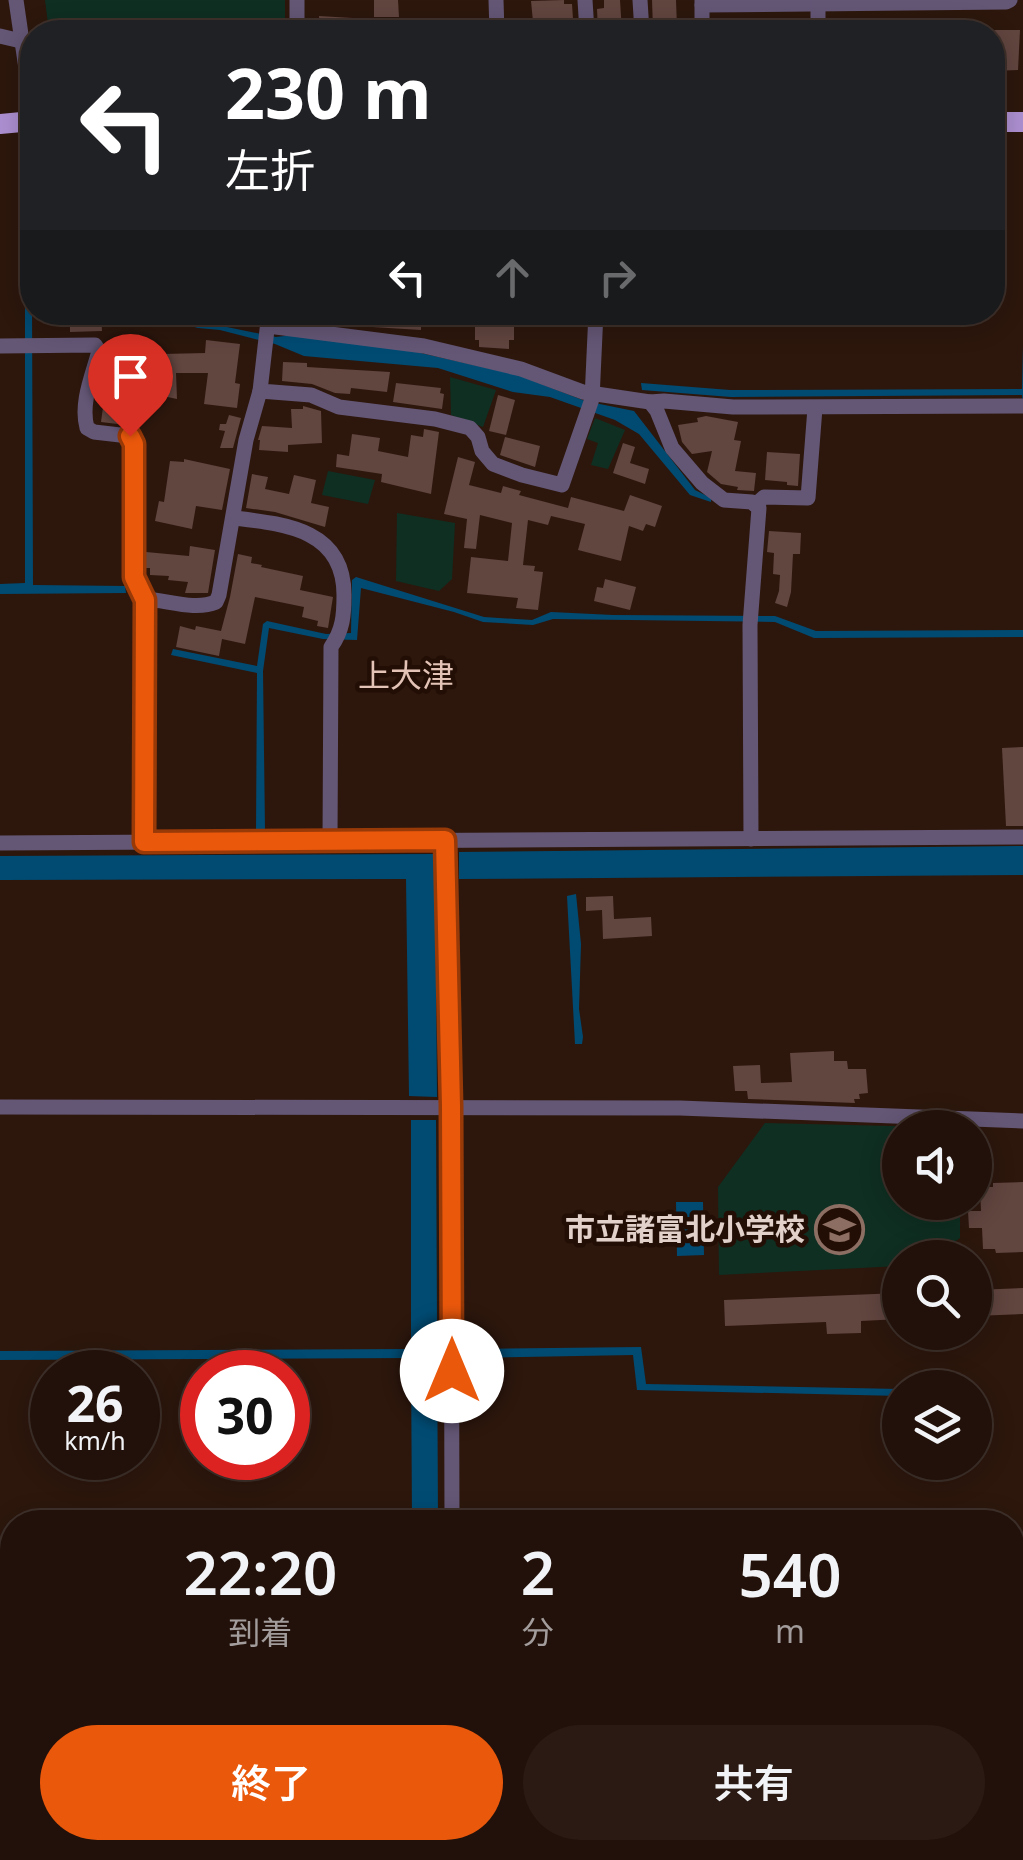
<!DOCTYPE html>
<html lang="ja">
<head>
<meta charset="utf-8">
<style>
  body { margin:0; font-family:"Noto Sans","Noto Sans JP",sans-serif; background:#2a1a13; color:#f1f3f6; height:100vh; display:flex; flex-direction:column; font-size:38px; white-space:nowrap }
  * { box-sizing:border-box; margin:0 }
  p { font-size:32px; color:#a29d9c }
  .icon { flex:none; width:55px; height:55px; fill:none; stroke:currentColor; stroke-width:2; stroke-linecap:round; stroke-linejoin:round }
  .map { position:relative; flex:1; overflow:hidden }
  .sheet { position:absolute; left:0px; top:1510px; width:1025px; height:350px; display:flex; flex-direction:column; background:#22110a; border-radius:40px 40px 0 0; box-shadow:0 5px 25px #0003,0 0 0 2px #3f312b }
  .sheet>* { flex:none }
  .hud { position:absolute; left:20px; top:20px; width:985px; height:305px; border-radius:40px; box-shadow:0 5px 25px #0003,0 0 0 2px #3f312b; background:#202124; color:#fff; overflow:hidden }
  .controls { position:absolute; left:882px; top:1110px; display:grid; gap:20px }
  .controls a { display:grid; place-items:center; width:110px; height:110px; border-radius:50%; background:#22110a; box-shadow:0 5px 25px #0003,0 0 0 2px #3f312b; font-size:50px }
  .speed { position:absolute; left:30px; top:1350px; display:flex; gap:20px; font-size:50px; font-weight:700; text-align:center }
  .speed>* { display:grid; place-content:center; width:130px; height:130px; border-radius:50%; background:#22110a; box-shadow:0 5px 25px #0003,0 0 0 2px #3f312b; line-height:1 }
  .speed small { font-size:25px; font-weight:400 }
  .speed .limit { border:15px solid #d22; background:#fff; color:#111 }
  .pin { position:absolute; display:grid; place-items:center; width:85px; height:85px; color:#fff; margin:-102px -42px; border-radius:50% 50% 50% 0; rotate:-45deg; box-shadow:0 0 10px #0007 }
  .pin .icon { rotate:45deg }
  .me { position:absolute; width:110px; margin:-55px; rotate:0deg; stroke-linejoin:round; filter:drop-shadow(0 0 8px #0008) }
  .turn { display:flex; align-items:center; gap:35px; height:210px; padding:0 40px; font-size:45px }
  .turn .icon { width:130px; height:130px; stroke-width:2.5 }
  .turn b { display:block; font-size:70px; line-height:85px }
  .lanes { display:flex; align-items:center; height:95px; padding:0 40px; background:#0003; justify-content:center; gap:50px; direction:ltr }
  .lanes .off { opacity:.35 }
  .eta { display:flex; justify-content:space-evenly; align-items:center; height:170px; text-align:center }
  .eta b { font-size:60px; font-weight:600; line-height:70px }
  .action { display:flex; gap:20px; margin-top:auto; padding:20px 40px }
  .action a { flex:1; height:115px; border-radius:60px; background:#ea580c; color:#fff; font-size:40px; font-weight:600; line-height:115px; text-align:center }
  .action a+a { background:#2a1a13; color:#f1f3f6 }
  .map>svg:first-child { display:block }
  .green { fill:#0f2f22 }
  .water { fill:#014b73 }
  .building { fill:#61453f }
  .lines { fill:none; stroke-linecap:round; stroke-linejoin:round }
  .minor { stroke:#645776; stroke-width:15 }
  .major { stroke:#ac8fd0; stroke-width:20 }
  .route-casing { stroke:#983908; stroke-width:25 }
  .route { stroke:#ea580c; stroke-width:18 }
  .labels { text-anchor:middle; stroke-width:9; stroke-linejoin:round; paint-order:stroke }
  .poi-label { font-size:30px; font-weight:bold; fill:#e1d1ca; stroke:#230e05; text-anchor:end }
  .neighbourhood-label { font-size:32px; fill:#e3c3b6; stroke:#230e05 }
</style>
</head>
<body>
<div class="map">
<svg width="1023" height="1860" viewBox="0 0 1023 1860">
  <rect width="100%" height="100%" fill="#2d170d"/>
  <g class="green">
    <path d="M45,0H285V32H49Z"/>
    <path d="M450,377L496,390L483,427L451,415Z"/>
    <path d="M595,418L625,430L608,469L591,465L598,443L587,439Z"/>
    <path d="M328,471L375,480L368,504L322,495Z"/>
    <path d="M397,513L455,523L452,579L439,591L396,581Z"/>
    <path d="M765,1123L933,1127L900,1128V1202L960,1203V1238L933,1257L900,1258V1266L719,1275L718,1187Z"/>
  </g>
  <g class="water">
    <path d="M25,300L32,301L33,585L125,586L126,593L0,594V584L25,583Z"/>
    <path d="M141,313H159L276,337L292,335L403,349L518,375L585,401L634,411L695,490L711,498V502L690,495L639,434L615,420L550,397L513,392L438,368L304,356L275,344L220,330L198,328Z"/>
    <path d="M1023,346V405L1022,395L731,397L642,390L641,383L730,390L1022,389Z"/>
    <path d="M356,577L484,617L532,620L551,612L613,615L775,616L816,631L1023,630V637L814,638L775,622L553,619L533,625L483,622L454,612L361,588L357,640L323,639L269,628L263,671L265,831H256L257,673L171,655L173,649L257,666L263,624L267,621L326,634L351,633L352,580Z"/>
    <path d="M1023,846V875L459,879V852Z"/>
    <path d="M435,854L437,1097L409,1096L406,879L0,880V856Z"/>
    <path d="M576,894L581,944L579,1009L583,1037L582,1044H575L567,896Z"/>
    <path d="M411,1120H436L438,1522H412L411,1358L0,1360V1351L411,1349Z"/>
    <path d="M676,1202H703L704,1255L677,1256Z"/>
    <path d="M641,1347L646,1384L900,1389V1396L637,1390L633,1355L461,1358V1349Z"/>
  </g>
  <g class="building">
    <path d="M374,0H398L399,17H374Z"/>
    <path d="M564,0V4H572L573,19H567L568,32H534L531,1Z"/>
    <path d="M604,0H620L622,32H598L597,9L604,8Z"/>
    <path d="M652,0H676L677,28L653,29Z"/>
    <path d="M319,16L369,19L370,32H320Z"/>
    <path d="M992,30H1020L1018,70L992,71Z"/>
    <path d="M70,312H101L102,331L70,332Z"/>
    <path d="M356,312H421V330L356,326Z"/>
    <path d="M475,318H514V340H509V349L479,347V340H475Z"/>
    <path d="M206,340L240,344L235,383L240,384L237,408L204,404L208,373H176L177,399L101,383L107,364L126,368L128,357L163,365V354L205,353Z"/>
    <path d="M283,362L307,363V367L390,372L387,392L351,388L350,394L335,393L312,384L282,381Z"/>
    <path d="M396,383L441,388L440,393L444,394L442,409L393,402Z"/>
    <path d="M498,395L515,400L506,435L489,431Z"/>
    <path d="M303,406L321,411L322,443L288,445V452L259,450L260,440H258L262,426L292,428L291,409H303Z"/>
    <path d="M103,407L136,412L134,426L101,422Z"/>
    <path d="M229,415L241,418L233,448H220L225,431L219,430L220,424H226Z"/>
    <path d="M706,416L738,422L734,440L741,441L735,471L756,473L754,491L737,490L738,487L721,484L707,472L712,451L692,454L682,442L678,425L698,422L697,418Z"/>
    <path d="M424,429L439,432L431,494L381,482L382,474L336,467L337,454L349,456L352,434L380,438L378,451L408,457L411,435L423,437Z"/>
    <path d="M505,437L540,446L535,467L500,455Z"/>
    <path d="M623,443L635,447L630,463L649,469L645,484L613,473Z"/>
    <path d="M767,452L800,454L798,486L787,485V482L765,480Z"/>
    <path d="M458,457L475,462L469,485L501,493L503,486L521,491L519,495L568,508L571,497L624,511L630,495L662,506L655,527L646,524L643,531L629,526L621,561L578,550L585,524L551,516L548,525L528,520L523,565L535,566L534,571L543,572L538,610L516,608L518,598L467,593L471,557L508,561L512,523L480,515L476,549L464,548L467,519L444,514Z"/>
    <path d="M184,459L230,469L222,510L196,506L192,529L155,521L159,501L164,502L170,461L184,462Z"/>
    <path d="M252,474L268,477L265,489L289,494L294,475L316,480L311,503L329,507L325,527L275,512L246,508Z"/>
    <path d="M769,531L801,533L800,554H793L791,592L787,607L775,603L779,591L780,575L773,574L774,553L767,552Z"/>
    <path d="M190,546L215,550L208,593H185L188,582L168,580L169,576L150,575V568H145L146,552L189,556Z"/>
    <path d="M238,554L252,557L251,563L262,565L261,567L303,576L300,590L333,597L328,628L317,626L318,621L302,617L304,607L255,597L245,644L222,639L219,656L176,647L180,626L195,630L196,626L221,631L230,597Z"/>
    <path d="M605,579L636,587L630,610L594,601L597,587L603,588Z"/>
    <path d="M1023,747V826H1006L1002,748Z"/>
    <path d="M613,896L614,919L651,917L652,936L603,939L602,910L586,911V897Z"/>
    <path d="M834,1051V1061H847L848,1069H866L868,1093L859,1094L860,1099H854L855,1103L748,1099L747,1091H735L733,1066L760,1065L761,1083L792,1082L790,1053Z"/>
    <path d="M1023,1182V1252L996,1253L995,1249H983L982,1228H969L968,1211H981L980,1187H993V1183Z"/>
    <path d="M1023,1288V1314L975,1316V1290Z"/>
    <path d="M900,1293V1319L861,1321V1333L827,1334L826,1322L725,1326L724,1300Z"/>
    <path d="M1007,1848L1008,1860H953V1849Z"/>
  </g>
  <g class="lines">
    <g class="minor">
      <path d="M16,0L32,110"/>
      <path d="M496,0L497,32"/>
      <path d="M585,0L587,32"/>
      <path d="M640,0L642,32"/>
      <path d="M702,0V5L1006,2L1010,0"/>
      <path d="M818,0V32"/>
      <path d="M702,5V32"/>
      <path d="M297,32V0"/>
      <path d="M0,36L21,41"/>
      <path d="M269,312L260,391L311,395L339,407L435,419L470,428L478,437L482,451L493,464L522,475L562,485L592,399L596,312"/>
      <path d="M268,326L424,346L521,369L583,392L650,402L664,401L733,407L1023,406"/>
      <path d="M0,346L95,345L99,351C93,374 80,403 87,428L94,432L129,436L133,445L134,577L145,599L144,842"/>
      <path d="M650,402L657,411L672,448L702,483L724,500L752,502L759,508L750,625L751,839"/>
      <path d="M755,505L764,497L808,498L815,408"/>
      <path d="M234,518C284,524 344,529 344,595C344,615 343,630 331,647L330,841"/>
      <path d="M145,599C167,600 195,611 216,602L219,595L246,440L260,391"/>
      <path d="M445,840L451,1106L452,1522"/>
      <path d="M0,843L1023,837"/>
      <path d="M0,1107L680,1108L1023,1121"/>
      <path d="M1012,1584H1023"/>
      <path d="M0,1590H12"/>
      <path d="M1017,1794L1019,1860"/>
      <path d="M0,1820L12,1819"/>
      <path d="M267,1848V1860"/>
      <path d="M453,1848L454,1860"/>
    </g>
    <g class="major">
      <path d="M992,122H1023"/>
      <path d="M0,124L32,121"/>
    </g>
  </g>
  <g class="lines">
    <defs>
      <path id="route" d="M130,436L134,444V577L145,600L144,842L445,840L451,1106L452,1371"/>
    </defs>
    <use href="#route" class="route-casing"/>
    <use href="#route" class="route"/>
  </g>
  <defs>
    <symbol id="school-ring" viewBox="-11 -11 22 22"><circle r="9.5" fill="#230e05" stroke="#8d6e63" stroke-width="1.5"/><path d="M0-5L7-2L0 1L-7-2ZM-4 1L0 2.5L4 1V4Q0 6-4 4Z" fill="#8d6e63"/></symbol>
  </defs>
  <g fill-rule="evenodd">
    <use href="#school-ring" x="812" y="1202" width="55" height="55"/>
  </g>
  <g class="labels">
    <g class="poi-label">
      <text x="805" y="1240">市立諸富北小学校</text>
    </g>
    <g class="neighbourhood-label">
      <text x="406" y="687">上大津</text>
    </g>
  </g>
</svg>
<div class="controls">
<a><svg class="icon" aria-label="sound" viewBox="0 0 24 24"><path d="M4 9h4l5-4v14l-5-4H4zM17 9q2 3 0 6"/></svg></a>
<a><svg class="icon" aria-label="search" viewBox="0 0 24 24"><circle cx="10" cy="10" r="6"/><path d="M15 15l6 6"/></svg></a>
<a><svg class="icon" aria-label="layers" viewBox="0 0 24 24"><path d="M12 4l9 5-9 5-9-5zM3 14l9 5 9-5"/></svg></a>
</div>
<div class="speed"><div>26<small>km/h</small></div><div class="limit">30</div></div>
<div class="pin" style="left:130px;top:436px;background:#d93025"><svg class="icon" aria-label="arrive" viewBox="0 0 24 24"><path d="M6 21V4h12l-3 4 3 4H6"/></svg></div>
<svg class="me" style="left:452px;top:1371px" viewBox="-20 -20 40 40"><circle r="19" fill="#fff"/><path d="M0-13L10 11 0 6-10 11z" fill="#ea580c"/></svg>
<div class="hud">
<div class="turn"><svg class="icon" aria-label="left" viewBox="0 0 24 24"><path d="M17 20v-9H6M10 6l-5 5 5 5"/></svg><div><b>230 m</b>左折</div></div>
<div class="lanes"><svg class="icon" aria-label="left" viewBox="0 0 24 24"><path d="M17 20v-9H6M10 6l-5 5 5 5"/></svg><svg class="icon off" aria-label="ahead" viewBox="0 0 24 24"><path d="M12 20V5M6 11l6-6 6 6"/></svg><svg class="icon off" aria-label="right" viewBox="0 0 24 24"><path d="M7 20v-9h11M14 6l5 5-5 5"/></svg></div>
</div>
<section class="sheet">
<div class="eta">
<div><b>22:20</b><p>到着</p></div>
<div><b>2</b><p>分</p></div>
<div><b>540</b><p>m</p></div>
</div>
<div class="action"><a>終了</a><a>共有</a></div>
</section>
</div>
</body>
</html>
